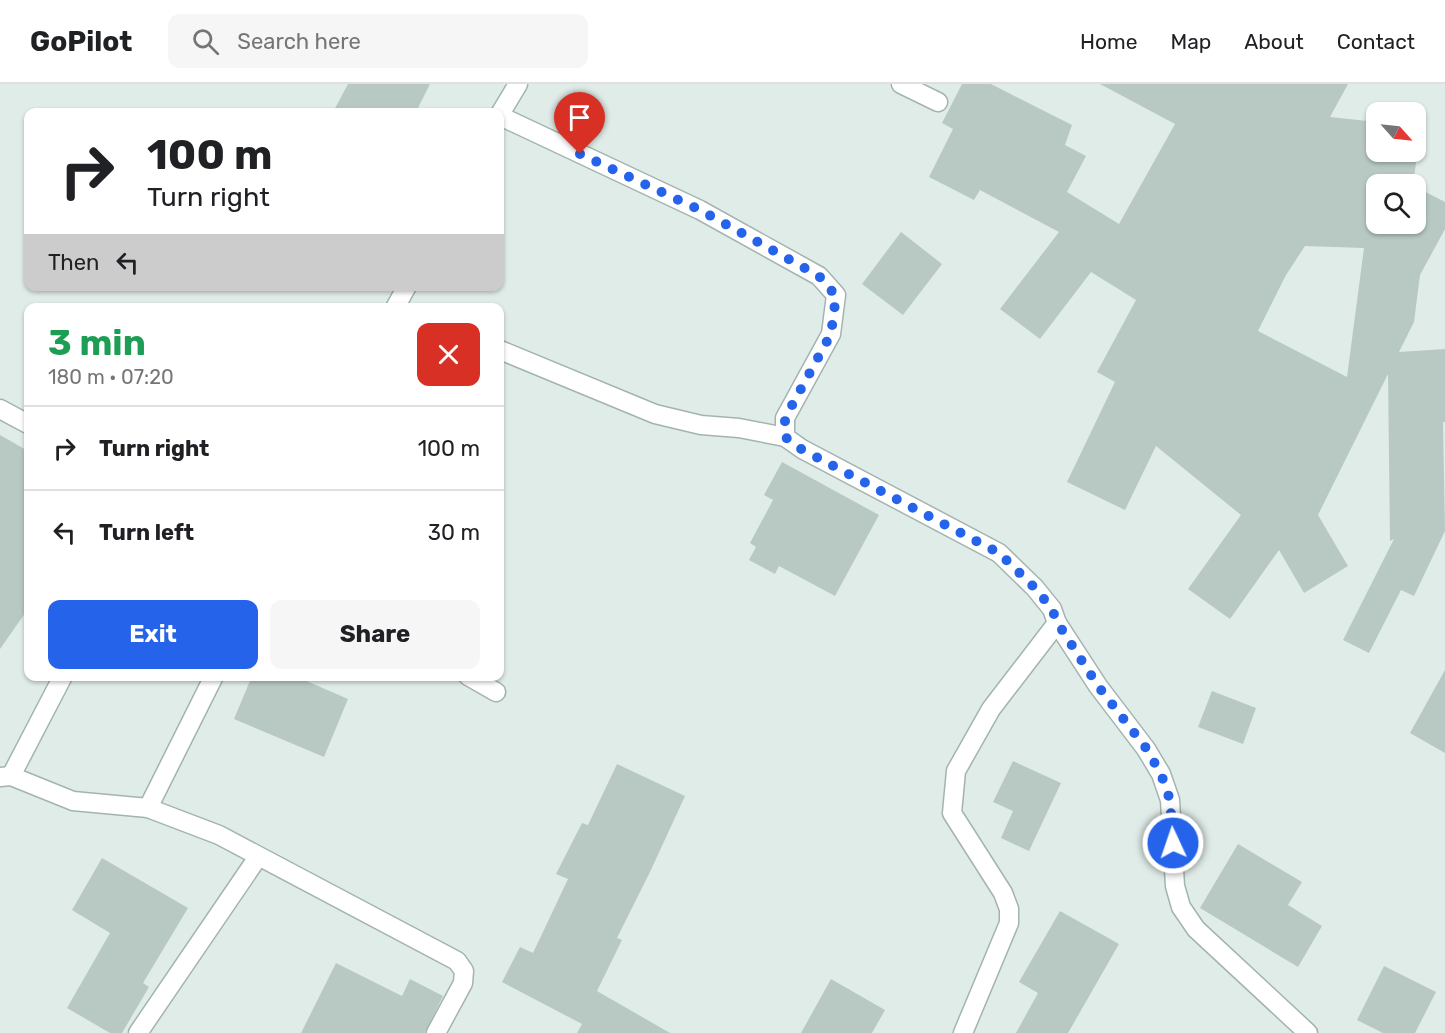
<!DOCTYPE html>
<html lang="en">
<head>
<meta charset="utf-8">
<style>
  body { margin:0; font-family:Rubik,sans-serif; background:#f6f6f6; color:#202124; height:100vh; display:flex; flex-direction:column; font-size:22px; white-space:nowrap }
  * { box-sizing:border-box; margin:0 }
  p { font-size:20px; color:#757577 }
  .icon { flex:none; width:33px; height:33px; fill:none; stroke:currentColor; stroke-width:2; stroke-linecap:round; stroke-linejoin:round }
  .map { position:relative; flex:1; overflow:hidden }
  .sheet { position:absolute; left:24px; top:219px; width:480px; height:378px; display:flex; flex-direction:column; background:#fff; border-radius:12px; box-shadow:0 2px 4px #0004 }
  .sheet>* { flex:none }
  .guide { position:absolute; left:24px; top:24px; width:480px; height:183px; border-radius:12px; box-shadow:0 2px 4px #0004; background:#fff; color:#202124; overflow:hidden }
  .needle { width:39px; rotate:117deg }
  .fabs { position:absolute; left:1366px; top:18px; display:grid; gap:12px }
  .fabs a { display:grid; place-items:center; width:60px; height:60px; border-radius:12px; background:#fff; box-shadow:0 2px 4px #0004; font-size:30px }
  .pin { position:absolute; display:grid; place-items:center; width:51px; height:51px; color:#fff; margin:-62px -26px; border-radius:50% 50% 50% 0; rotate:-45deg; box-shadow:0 0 6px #0007 }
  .pin .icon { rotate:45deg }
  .me { position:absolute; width:66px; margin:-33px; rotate:357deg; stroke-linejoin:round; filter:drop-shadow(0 0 4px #0008) }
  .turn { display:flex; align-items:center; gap:21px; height:126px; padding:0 24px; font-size:27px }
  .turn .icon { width:78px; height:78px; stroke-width:2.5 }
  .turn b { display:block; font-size:42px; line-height:51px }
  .then { display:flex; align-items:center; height:57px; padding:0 24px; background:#0003; gap:12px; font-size:22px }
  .round { display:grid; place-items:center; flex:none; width:63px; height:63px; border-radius:12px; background:#f6f6f6 }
  .head { display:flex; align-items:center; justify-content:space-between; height:102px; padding:0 24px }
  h1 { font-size:36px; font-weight:700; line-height:45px; color:#1e9e55 }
  .cta { display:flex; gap:12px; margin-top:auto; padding:12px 24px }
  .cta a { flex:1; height:69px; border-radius:12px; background:#2563eb; color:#fff; font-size:24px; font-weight:700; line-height:69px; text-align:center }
  .cta a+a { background:#f6f6f6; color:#202124 }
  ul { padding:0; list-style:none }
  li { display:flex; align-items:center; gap:18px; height:84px; padding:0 24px; border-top:2px solid #e0e0e0 }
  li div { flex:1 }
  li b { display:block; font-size:22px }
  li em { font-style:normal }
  header { display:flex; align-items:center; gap:36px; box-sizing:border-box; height:84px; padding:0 30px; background:#fff; border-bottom:2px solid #e0e0e0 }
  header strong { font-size:28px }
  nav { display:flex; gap:33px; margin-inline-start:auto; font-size:21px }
  .search { width:420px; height:54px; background:#f6f6f6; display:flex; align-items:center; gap:15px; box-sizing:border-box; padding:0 21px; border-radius:12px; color:#757577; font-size:22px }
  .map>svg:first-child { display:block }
  .building { fill:#b8c9c4; fill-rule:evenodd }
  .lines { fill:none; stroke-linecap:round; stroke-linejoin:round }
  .street-casing { stroke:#a3b4b0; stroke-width:21 }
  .street { stroke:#fff; stroke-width:18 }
  .route { stroke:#2563eb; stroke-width:10; stroke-dasharray:0 18 }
</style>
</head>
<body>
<header>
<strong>GoPilot</strong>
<div class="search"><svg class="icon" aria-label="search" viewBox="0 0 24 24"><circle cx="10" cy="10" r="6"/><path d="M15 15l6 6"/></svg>Search here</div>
<nav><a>Home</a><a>Map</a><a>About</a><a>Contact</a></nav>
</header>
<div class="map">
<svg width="1445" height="949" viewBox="0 0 1445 949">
  <rect width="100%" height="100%" fill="#e0ece8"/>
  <g class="building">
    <path d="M348,0H430L416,28H333Z"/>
    <path d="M962,0H991L1072,41L1065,61L1086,72L1067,108L1119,140L1175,40L1100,0H1348L1330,33L1377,38V68H1416V43L1421,44L1413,100H1377V140H1416V103L1445,118V145L1420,191L1414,238L1399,268L1445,265V338H1443L1445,447L1414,512L1401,506L1369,569L1343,556L1394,455L1390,457L1388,290L1318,431L1348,482L1304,509L1279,466L1230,535L1188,505L1241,431L1156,362L1125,426L1067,398L1115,298L1097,288L1136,216L1091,188L1040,255L1000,225L1059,148L980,106L974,116L929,93L953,45L942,39ZM1305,162L1364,164L1347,293L1258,247L1286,191Z"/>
    <path d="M901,148L942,180L903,231L862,200Z"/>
    <path d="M0,351L28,367V525L0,565Z"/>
    <path d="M782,378L879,431L835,512L779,482L775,490L749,476L756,463L750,459L773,416L764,411Z"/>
    <path d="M1445,586V669L1410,649Z"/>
    <path d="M252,592H295L348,615L324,673L234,635Z"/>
    <path d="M1212,607L1256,624L1243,660L1198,643Z"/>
    <path d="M1013,677L1061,699L1029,767L1001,754L1013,727L993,718Z"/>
    <path d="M617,680L685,712L650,788L617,854L622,856L597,907L670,949H577L582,940L502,898L520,863L533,869L568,795L556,790L582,739L588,741Z"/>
    <path d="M1238,760L1302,798L1288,821L1322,842L1298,883L1200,824Z"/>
    <path d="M102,774L188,824L143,899L149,903L122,949H110L67,924L110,849L72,826Z"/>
    <path d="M1060,827L1119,860L1068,949H1016L1038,909L1019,898Z"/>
    <path d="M336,879L402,912L410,895L443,912L425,949H301Z"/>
    <path d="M1384,882L1436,908L1415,949H1383L1357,936Z"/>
    <path d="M831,895L885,926L872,949H801Z"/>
  </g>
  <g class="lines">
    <defs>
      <g id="street">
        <path d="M901,0L938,18"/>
        <path d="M500,30L518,0"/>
        <path d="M500,32L700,126L819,192L836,211L831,250L785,334V353L802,365L999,469L1035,504L1052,525L1057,539L991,625L956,687L952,729L1003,809L1009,825V839L963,949"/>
        <path d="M395,224L407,202"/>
        <path d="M500,266L655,330L701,341L739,344L785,353"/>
        <path d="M0,325L28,340"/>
        <path d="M1057,539L1098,602L1146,665L1161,690L1170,716L1175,802L1181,823L1196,845L1308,949"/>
        <path d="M468,592L496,608"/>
        <path d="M11,692L63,592"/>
        <path d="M0,693L11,692L73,717L148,724L219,751L457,877L464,887L463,899L436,949"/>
        <path d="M148,724L214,592"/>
        <path d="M138,949L258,773"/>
      </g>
    </defs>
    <use href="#street" class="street-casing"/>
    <use href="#street" class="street"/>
  </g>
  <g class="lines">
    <path class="route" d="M580,70L700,126L819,192L836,212L831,250L785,334V353L801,365L999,469L1035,504L1052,525L1057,538L1098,602L1146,664L1161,690L1170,716L1173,759"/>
  </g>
</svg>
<div class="fabs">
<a><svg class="needle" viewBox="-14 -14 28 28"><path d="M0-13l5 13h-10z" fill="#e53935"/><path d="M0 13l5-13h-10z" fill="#757577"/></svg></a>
<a><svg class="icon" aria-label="search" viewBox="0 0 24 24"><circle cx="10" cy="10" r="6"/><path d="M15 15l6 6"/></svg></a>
</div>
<div class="pin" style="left:580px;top:70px;background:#d93025"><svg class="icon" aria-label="arrive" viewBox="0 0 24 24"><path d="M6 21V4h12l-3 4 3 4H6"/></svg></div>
<svg class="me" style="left:1173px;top:759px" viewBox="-20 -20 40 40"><circle r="17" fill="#2563eb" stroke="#fff" stroke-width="3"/><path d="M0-11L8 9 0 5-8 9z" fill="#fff"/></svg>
<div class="guide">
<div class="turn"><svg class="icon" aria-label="right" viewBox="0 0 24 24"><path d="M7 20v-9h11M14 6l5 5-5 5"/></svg><div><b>100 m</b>Turn right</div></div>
<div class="then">Then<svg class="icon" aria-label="left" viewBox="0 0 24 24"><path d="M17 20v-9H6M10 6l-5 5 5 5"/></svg></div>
</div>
<section class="sheet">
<div class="head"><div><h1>3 min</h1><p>180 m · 07:20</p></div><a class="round" style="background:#d93025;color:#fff"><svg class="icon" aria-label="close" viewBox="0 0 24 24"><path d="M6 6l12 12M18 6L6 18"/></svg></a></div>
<ul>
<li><svg class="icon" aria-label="right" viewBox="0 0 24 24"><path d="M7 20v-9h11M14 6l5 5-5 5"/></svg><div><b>Turn right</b></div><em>100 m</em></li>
<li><svg class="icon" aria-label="left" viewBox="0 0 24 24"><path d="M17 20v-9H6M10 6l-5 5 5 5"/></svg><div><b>Turn left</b></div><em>30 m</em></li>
</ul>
<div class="cta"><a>Exit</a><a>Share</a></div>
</section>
</div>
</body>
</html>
